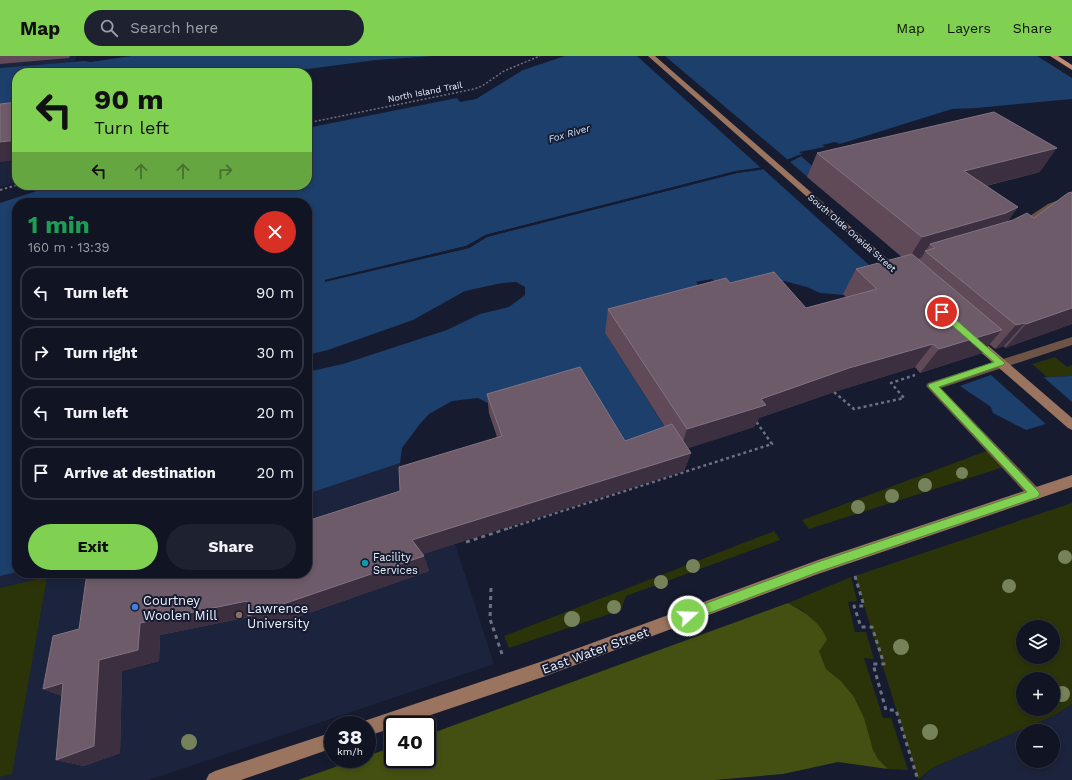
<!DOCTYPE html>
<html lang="en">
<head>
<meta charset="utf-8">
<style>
  body { margin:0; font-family:"Work Sans",sans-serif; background:#1e2130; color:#f1f3f6; height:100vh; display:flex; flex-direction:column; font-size:15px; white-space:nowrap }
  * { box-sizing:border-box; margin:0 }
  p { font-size:13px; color:#9c9ea6 }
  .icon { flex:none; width:22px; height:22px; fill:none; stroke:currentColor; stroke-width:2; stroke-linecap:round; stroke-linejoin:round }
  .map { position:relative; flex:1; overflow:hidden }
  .side { position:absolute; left:12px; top:142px; width:300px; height:380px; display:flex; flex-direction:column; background:#101423; border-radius:16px; box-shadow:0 2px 6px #0003,0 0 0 1px #303341 }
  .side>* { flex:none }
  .guide { position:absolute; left:12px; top:12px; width:300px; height:122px; border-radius:16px; box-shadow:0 2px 6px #0003,0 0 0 1px #303341; background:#80d051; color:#111; overflow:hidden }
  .fabs { position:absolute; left:1016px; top:564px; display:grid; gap:8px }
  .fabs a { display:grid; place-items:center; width:44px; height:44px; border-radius:50%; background:#101423; box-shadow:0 2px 6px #0003,0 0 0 1px #303341; font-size:20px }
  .speed { position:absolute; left:324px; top:660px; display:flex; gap:8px; font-size:20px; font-weight:700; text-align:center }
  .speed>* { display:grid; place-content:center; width:52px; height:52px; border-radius:50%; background:#101423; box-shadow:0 2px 6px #0003,0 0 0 1px #303341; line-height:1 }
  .speed small { font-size:10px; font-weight:400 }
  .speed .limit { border:2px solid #111; border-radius:6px; background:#fff; color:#111 }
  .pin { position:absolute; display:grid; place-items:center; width:34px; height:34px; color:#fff; margin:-17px; border:2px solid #fff; border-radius:50%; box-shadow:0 1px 4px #0007 }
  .me { position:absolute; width:44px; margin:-22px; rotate:70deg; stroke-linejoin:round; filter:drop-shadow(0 0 3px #0008) }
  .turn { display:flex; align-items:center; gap:14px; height:84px; padding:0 16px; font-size:18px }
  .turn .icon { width:52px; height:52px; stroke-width:2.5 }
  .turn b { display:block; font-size:28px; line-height:34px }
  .lanes { display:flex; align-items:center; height:38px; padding:0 16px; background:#0003; justify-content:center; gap:20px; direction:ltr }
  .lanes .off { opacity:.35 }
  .round { display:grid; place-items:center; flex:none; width:42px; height:42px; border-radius:21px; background:#1e2130 }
  .overview { display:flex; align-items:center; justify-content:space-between; height:68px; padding:0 16px }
  h1 { font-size:24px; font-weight:700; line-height:30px; color:#1e9e55 }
  .action { display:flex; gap:8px; margin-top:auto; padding:8px 16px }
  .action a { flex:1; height:46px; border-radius:24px; background:#80d051; color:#111; font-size:16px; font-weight:700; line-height:46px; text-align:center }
  .action a+a { background:#1e2130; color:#f1f3f6 }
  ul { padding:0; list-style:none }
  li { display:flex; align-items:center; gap:12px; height:54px; margin:0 8px 6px; padding:0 8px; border:2px solid #303341; border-radius:16px }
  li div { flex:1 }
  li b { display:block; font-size:15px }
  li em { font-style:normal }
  header { display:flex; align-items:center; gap:24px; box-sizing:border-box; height:56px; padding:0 20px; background:#80d051; color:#111 }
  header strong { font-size:19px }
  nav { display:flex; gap:22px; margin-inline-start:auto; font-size:14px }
  .search { width:280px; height:36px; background:#1e2130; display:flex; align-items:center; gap:10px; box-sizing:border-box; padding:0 14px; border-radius:22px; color:#9c9ea6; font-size:15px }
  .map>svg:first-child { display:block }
  .built { fill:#1c233c; fill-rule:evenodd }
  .green { fill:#2b3309; fill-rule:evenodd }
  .forest { fill:#445011 }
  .water { fill:#1c3f6b }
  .pier { fill:#161b2f }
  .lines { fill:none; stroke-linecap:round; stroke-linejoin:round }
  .path-far3 { stroke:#6c7182; stroke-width:1.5; stroke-dasharray:2 2; stroke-linecap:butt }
  .path-far2 { stroke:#6c7182; stroke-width:2; stroke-dasharray:2.5 2.5; stroke-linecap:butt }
  .path-far1 { stroke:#6c7182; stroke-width:2.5; stroke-dasharray:3 3; stroke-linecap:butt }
  .path { stroke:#6c7182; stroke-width:3; stroke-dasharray:4 4; stroke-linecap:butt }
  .lane { fill:#6d5447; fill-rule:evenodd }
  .secondary { fill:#9b745f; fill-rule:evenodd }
  .primary { fill:#be8c71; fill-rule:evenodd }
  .tree { fill:#75825a }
  .wall { fill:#604a58 }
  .shaded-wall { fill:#3c2f40 }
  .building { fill:#6e5b69; stroke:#827381 }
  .route { fill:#80d051; stroke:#538735 }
  .culture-dot { fill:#0f9aa8; stroke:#161b2f; stroke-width:1.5 }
  .shop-dot { fill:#3f7fe0; stroke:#161b2f; stroke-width:1.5 }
  .education-dot { fill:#8d6e63; stroke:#161b2f; stroke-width:1.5 }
  .labels { text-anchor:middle; stroke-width:4; stroke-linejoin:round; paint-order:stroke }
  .far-street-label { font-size:9px; fill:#ebf0fe; stroke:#161b2f }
  .far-water-label { font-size:10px; font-style:italic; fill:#cae1fe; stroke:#161b2f }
  .poi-label { font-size:11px; fill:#ebf0fe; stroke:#161b2f; text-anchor:start }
  .near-poi-label { font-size:13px; fill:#ebf0fe; stroke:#161b2f; text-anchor:start }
  .near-street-label { font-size:13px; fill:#ebf0fe; stroke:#161b2f }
</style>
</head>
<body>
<header>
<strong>Map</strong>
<div class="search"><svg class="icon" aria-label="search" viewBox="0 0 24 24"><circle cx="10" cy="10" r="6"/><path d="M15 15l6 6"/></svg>Search here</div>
<nav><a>Map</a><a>Layers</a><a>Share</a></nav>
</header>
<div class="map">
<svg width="1072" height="724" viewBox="0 0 1072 724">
  <rect width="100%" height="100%" fill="#161b2f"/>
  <g class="built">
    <path d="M0,0H77L74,6L0,12Z"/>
    <path d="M17,49V126L0,131V51Z"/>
    <path d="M400,407L418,500L455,488L494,608L149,724H0V520L17,516V517H307V438Z"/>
    <path d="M1072,648V724H920L932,712L1053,660ZM1023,675H1053V705H1023Z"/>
  </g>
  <g class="green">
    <path d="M1055,301L1067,311L1072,309V320L1047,321L1032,308Z"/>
    <path d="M989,394L1004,411L809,473L802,464Z"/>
    <path d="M1072,447V648L1053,660L932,712L918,724L855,520ZM1023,571H1053V601H1023ZM1023,623H1053V653H1023Z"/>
    <path d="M774,475L780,484L626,540L621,554L509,592L504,580Z"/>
    <path d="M47,521L12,718L0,721V532Z"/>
    <path d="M851,521L857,545L848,546L855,576H866L874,603L864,602L883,662H891L908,714L888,713L878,703L873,694L868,679L841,625L826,613L803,555L788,547Z"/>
  </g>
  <path class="forest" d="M788,547C804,556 821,566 827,584L819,595L826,613L841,625L854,641L864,662L873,694L878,703L888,713L838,706L783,718L714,724H298L358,703H367V700L393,691V703H427V679Z"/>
  <g class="water">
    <path d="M131,0H434L376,4L278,17H17V49L0,50V12L84,5L91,6Z"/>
    <path d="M565,0H1072V43L977,52L952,53L840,88L835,86L822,89L825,91L799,96L802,98L770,110L736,115L485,179L466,190L325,224V225L469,192L487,181L737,117L772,112L781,110L801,100L821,118L808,121L887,189L981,162L1004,166L844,239L820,237L807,231L784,225H758L718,229L712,223L696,226L700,231L605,277L673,384L621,403L501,354L478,342L452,345L429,358L419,369L402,392L400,407L307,438V316L343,308L447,274L480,258L509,251L525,239V231L516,226L502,227L465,235L413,264L328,294L307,299V147H17V516L0,520V147L55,129H307V72L457,42L460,46L476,43L523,14Z"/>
    <path d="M991,319L1030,322L1072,320V360L1026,374L993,357L991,351L960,330Z"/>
  </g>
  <g class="pier">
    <path d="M637,0H665L788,104L799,99L801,100L790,106L924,220L889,227L763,113L737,117L487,181L469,192L325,226V224L466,190L489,178L736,115L761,112Z"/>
    <path d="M1037,0H1072V22Z"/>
    <path d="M998,318L1041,319L1072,346V362L1048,370L991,319Z"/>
  </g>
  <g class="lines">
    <path class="path-far3" d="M307,67L474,33L482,30L504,15L540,0"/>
    <path class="path-far2" d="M0,134L17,129"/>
    <g class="path-far1">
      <path d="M834,336L854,353L904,342L891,327L915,319"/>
      <path d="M509,472L772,388L755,364"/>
    </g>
    <g class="path">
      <path d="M466,486L512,471"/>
      <path d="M855,520L864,550H854L861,571H872L884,608H873L886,654H896L918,724"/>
      <path d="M491,532L490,563L502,598"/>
    </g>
    <g class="lane">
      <path d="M1072,139V145L1054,152L1023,172L1020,173L1015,170L1048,148Z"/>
      <path d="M1072,281V289L941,332L1040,434L1042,438L1040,442L1035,444L1030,442L926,330L928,327Z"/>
    </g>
    <g class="secondary">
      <path d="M648,0H655L899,213L901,215L899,217H893Z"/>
      <path d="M973,279L977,280L1072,362V374L1068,372L969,286L968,283L969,280Z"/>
      <path d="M1072,419V431L818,518L543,621L401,669H393V672L367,680V669H360L361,666L367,664L543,605L818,504Z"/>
      <path d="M333,676V692L241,724H206L209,718L215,715Z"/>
    </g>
    <path class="primary" d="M1050,0H1058L1072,9V14Z"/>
  </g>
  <g class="tree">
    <circle cx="962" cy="417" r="6"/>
    <circle cx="925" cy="429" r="7"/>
    <circle cx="892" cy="440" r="7"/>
    <circle cx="858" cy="451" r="7"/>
    <circle cx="1065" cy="501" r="7"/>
    <circle cx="693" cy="510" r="7"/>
    <circle cx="661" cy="526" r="7"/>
    <circle cx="1009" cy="530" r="7"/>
    <circle cx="614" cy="551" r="7"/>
    <circle cx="572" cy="563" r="8"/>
    <circle cx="901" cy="591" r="8"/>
    <circle cx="1062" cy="638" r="8"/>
    <circle cx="930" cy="676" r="8"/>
    <circle cx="189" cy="686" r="8"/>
  </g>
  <g class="wall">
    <path d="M0,0H70L69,2L0,8Z"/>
    <path d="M817,97L1040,116L986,130L1018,151L1007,166L1034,162L1072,136V268L1005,292L1004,290L995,293L989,288L982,297L920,317L915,311L834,336L759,362L754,371L688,392L691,397L684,415L423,498L429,515L263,573L249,561L160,579L159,605L122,615L120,697L84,710L56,704L62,640L43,633L79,573L307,517L400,435L497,381L489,357L487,338L625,385L665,371L605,277L608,253L730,227L806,252L846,241L843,238L856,213L902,201L807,121Z"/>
  </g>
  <g class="shaded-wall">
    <path d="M17,84V104L0,106V86Z"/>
    <path d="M1057,92L1040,116L949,139L964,115Z"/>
    <path d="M1018,151L1000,175L935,192L930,188L921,202L907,206L922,181Z"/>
    <path d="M1072,252V268L1005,292L1026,268Z"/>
    <path d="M1025,267L1004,290L995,293L1016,269Z"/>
    <path d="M1002,274L982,297L920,317L939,293Z"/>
    <path d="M933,288L915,311L834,336L759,362L754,371L680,395L687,373L761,343L849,312Z"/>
    <path d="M691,397L684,415L418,500L412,484Z"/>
    <path d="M424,500L429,515L263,573L249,561L160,579L159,605L122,615L120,697L84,710L56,704L99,604L140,567L247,545Z"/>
    <path d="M63,627L70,643L43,633Z"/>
  </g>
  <g class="building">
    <path d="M17,46V84L0,86V48Z"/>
    <path d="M994,56L1057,92L964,115L1018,151L1006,157L922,181L817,97Z"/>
    <path d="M1072,136V252L1026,268L1025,267L1016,269L925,195L935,192L930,188L1013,164L1027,157L1034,162L1068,137Z"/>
    <path d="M912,198L1002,274L939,293L933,288L849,312L761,343L766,349L687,373L608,253L726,222L730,227L774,216L806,252L877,233L856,213Z"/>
    <path d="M580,311L625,385L672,368L691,397L412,484L424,500L248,560L247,545L140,567L138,594L99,604L94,690L56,704L63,627L43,633L53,580L79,573L87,517H307V465L400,435L399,411L502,380L487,338Z"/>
  </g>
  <path class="route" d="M942,253L945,254L1005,307L1003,309L939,331L1038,435L1040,438L1038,441L818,516L688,565L684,564L682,560L684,556L688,554L818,506L1027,436L928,330L929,328L994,306L939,258V254Z"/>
  <circle class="culture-dot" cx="365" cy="507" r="4"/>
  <circle class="shop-dot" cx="135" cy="551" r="4"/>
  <circle class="education-dot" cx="239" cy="559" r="4"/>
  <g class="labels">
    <g class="far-street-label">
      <text transform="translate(425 36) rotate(-11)" y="3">North Island Trail</text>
      <text transform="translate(852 177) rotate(41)" y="3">South Olde Oneida Street</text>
    </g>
    <g class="far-water-label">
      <text transform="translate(569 77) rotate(-16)" y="4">Fox River</text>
    </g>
    <g class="poi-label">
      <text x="373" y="505">Facility<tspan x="373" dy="13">Services</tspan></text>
    </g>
    <g class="near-poi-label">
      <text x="143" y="549">Courtney<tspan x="143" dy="15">Woolen Mill</tspan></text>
      <text x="247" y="557">Lawrence<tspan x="247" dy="15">University</tspan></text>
    </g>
    <g class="near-street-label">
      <text transform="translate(595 594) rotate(-20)" y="5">East Water Street</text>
    </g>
  </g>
</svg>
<div class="fabs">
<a><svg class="icon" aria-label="layers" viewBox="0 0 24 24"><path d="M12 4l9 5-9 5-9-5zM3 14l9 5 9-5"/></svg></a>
<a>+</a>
<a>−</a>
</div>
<div class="speed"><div>38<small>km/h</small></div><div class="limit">40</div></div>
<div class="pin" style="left:942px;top:256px;background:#d93025"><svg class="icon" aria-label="arrive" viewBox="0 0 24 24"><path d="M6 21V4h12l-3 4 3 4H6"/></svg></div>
<svg class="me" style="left:688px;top:560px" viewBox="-20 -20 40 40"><circle r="17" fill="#80d051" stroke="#fff" stroke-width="3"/><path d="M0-11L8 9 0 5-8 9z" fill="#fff"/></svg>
<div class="guide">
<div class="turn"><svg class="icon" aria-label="left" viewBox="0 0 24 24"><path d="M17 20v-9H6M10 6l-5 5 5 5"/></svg><div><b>90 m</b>Turn left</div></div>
<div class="lanes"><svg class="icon" aria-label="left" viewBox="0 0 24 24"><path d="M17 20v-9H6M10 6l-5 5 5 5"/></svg><svg class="icon off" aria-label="ahead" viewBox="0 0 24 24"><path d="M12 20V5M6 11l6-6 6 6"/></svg><svg class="icon off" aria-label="ahead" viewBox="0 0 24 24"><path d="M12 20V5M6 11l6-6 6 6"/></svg><svg class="icon off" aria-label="right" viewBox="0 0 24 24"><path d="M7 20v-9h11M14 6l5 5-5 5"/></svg></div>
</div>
<section class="side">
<div class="overview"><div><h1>1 min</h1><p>160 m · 13:39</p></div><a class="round" style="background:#d93025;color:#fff"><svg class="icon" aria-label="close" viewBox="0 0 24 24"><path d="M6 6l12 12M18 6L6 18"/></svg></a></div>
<ul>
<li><svg class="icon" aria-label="left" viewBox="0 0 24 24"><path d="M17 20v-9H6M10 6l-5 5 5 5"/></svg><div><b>Turn left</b></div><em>90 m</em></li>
<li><svg class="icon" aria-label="right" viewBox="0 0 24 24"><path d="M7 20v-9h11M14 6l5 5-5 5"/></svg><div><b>Turn right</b></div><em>30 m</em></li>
<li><svg class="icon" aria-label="left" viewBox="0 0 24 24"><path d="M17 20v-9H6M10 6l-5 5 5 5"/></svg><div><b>Turn left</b></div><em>20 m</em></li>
<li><svg class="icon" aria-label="arrive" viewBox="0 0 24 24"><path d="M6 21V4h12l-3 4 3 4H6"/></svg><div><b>Arrive at destination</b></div><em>20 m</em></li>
</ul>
<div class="action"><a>Exit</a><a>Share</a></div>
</section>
</div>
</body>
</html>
